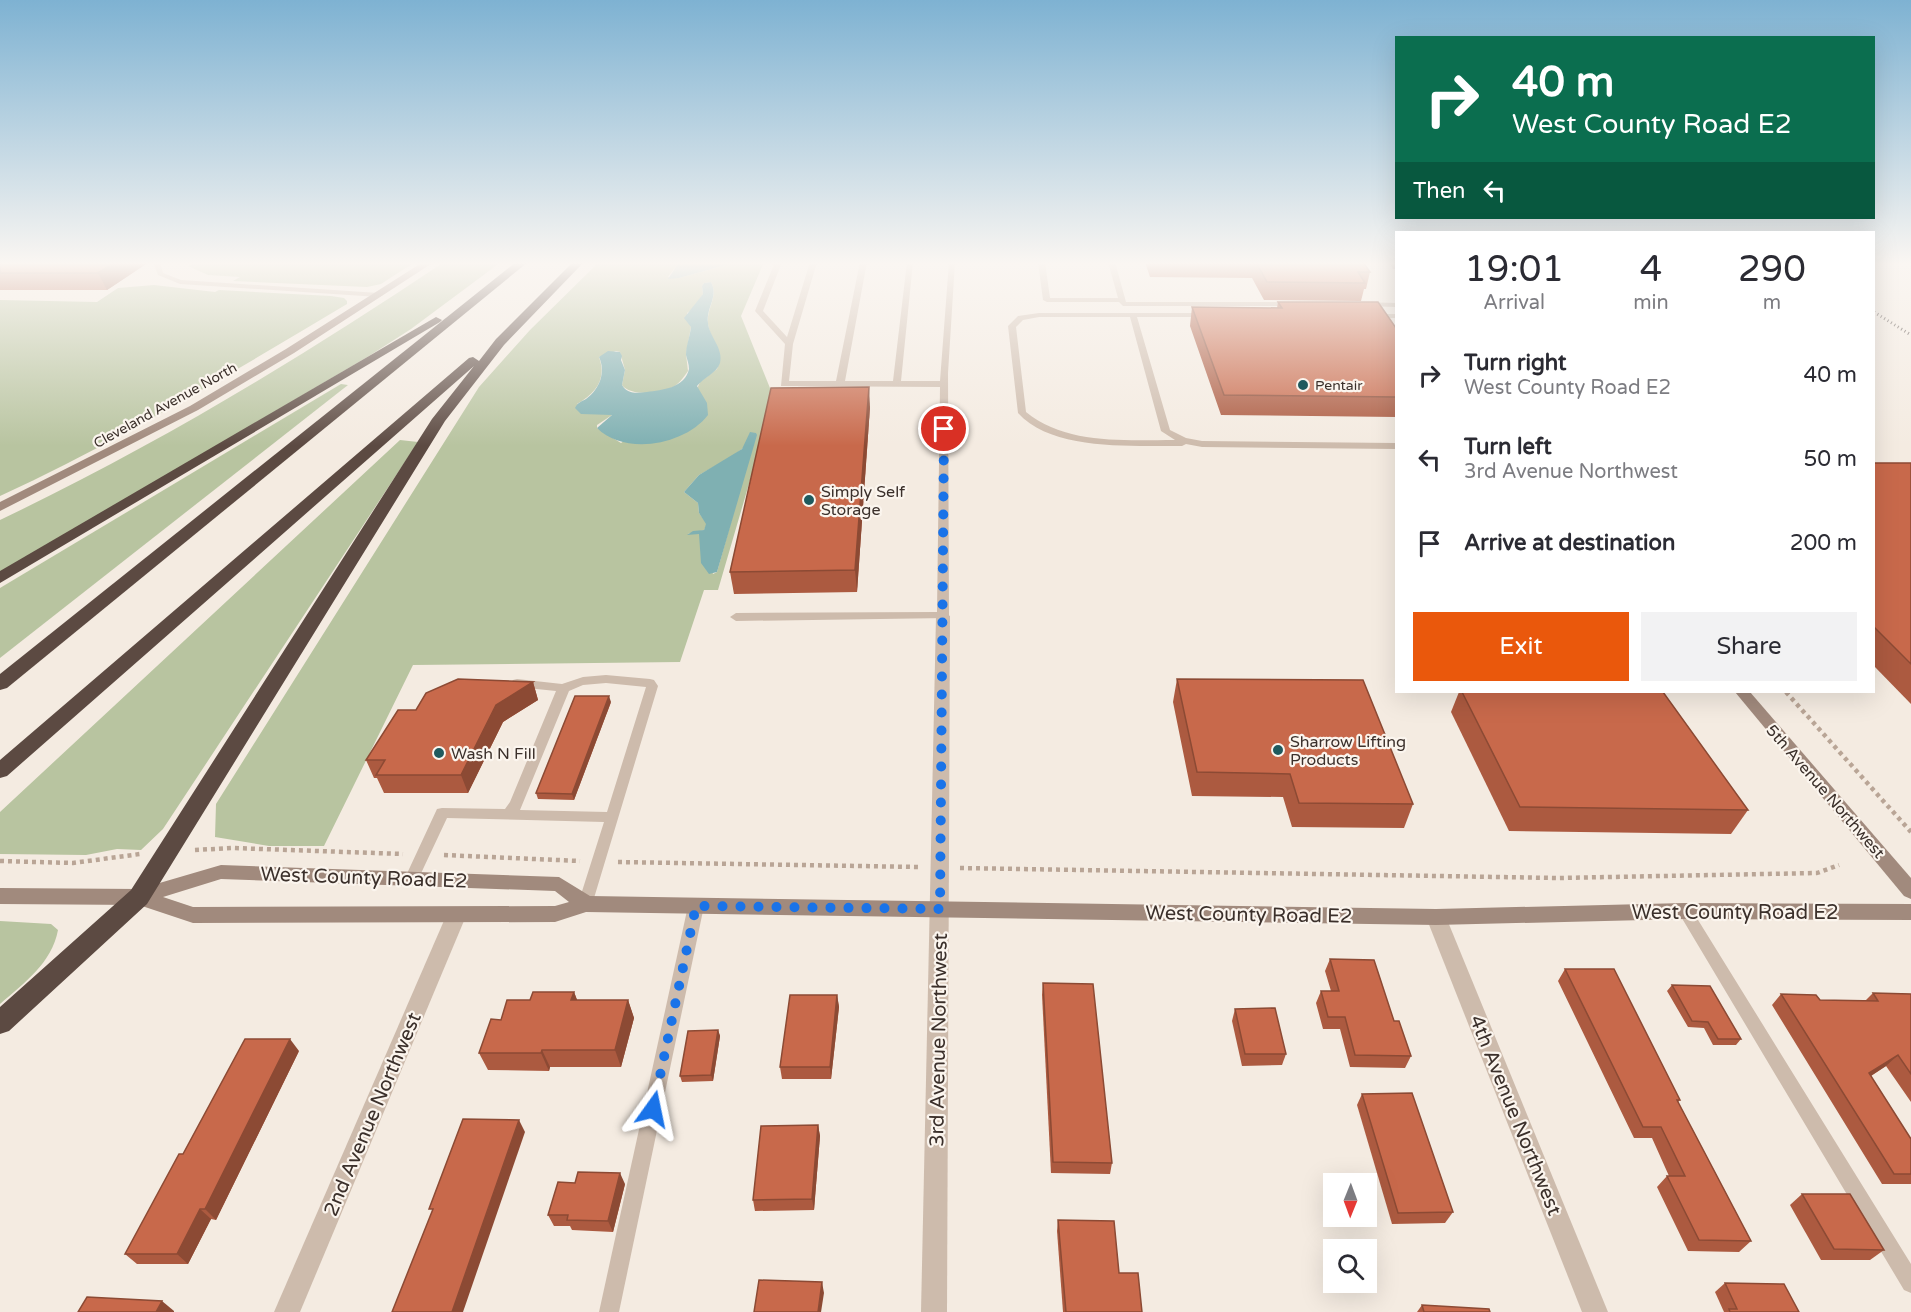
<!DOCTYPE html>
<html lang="en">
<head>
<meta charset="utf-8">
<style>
  body { margin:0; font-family:"Varela Round",sans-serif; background:#f2f2f3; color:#2b2b33; height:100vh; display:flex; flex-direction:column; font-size:22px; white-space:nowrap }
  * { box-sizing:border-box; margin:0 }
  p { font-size:20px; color:#7c7c81 }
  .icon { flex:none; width:33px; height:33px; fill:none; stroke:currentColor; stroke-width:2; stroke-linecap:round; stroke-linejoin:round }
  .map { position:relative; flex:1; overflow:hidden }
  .side { position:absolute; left:1395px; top:231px; width:480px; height:462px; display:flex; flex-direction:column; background:#fff; border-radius:0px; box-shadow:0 6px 24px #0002 }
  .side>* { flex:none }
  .guide { position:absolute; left:1395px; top:36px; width:480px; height:183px; border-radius:0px; box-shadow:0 6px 24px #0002; background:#0b6e4f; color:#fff; overflow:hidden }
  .needle { width:39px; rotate:181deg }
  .tools { position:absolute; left:1323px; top:1173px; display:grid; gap:12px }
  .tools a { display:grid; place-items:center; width:54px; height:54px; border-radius:0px; background:#fff; box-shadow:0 6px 24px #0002; font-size:30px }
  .pin { position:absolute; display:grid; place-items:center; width:51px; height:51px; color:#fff; margin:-26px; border:3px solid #fff; border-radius:50%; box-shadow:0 2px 6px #0007 }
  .me { position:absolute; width:66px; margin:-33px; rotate:12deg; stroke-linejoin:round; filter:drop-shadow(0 0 4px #0008) }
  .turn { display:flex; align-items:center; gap:21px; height:126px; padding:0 18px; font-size:27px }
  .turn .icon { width:78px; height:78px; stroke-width:2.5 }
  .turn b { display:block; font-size:42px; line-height:51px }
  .then { display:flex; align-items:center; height:57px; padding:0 18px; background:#0003; gap:12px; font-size:22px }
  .eta { display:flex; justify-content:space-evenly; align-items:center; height:102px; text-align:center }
  .eta b { font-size:36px; font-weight:600; line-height:42px }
  .primary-button { display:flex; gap:12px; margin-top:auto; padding:12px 18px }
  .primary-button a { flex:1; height:69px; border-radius:0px; background:#ea580c; color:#fff; font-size:24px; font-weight:600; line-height:69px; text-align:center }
  .primary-button a+a { background:#f2f2f3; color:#2b2b33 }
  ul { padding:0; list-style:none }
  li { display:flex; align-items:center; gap:18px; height:84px; padding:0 18px }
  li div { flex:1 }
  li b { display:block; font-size:22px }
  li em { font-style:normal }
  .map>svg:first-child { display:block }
  .green { fill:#b8c4a0; fill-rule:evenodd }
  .water { fill:#7fb0b2 }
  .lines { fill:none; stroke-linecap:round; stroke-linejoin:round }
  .path { stroke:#b9a596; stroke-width:4.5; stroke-dasharray:4 4; stroke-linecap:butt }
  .lane { fill:#cdbbac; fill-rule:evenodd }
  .street { fill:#cdbbac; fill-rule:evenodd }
  .secondary { fill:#a18a7d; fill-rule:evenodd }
  .highway { fill:#5c4a42; fill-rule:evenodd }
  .rail { stroke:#3b302b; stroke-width:3; stroke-dasharray:1 3; stroke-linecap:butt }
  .wall { fill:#ac5a40 }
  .shaded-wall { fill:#8c4a34 }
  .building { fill:#c8694b; stroke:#8c4a34; stroke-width:1.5 }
  .route { stroke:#1a73e8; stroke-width:10; stroke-dasharray:0 18 }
  .poi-dot { fill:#1f5a5e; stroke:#fbf5ee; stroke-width:2 }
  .labels { text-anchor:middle; stroke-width:4.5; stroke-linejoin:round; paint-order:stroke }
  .far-poi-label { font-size:14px; fill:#3b302b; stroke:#fbf5ee; text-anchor:start }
  .far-street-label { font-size:14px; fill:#3b302b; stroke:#fbf5ee }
  .poi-label { font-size:16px; fill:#3b302b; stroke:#fbf5ee; text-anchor:start }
  .street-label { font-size:16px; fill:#3b302b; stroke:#fbf5ee }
  .near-street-label { font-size:20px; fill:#3b302b; stroke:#fbf5ee }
</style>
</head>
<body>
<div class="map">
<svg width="1911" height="1312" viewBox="0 0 1911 1312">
  <rect width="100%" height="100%" fill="#f4ebe1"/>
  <g class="green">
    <path d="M201,262H415L381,284L367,287L233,281L240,277L208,275L188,266Z"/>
    <path d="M444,262H501L411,329L369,356L0,573V520C155,446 301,358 444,262Z"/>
    <path d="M599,262H679L668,277L679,278L737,262H764L741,316L774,398L718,590H704L680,662L413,665L324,846H269L215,837L216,804L479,387L530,330ZM711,282C719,297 706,308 708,324C710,341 726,351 717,369L700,382L697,389L621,443L597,428V425L612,415L577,404C596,393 607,379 599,357L616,351L620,352L625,370L622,385C629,396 661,394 671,388C678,385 684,377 688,371L686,354L691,327L687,313L694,308L703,294L702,286L704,283ZM756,433L717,572L713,574L700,534H688L704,530L707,524L699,513L698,503L684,492L699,475L731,457L742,449Z"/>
    <path d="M154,285L215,292L219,290L331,296L344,298L347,301V304C233,372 121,440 0,496V300L97,302L118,288Z"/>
    <path d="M341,384L348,385L0,658V588Z"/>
    <path d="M400,440L418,442L163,829L141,850L117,849L86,855L0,854V812Z"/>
    <path d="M0,921L51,924L58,930C52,963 24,983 0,1004Z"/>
  </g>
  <g class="water">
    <path d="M679,262H737L679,278L668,279Z"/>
    <path d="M711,282C719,297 706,307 708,323C709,336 724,349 720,363C717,373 703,378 697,386L707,403L708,415C685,445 625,456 597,428L612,415L581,414L575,408C578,402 581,402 586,399C600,389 606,372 599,357L608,351L620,352L622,356L621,360L625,370L622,385C628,395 638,393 647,392C662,390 685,388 689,369C689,364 687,359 686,355C686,346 690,336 691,327L684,318L703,294L702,286L704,283Z"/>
    <path d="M750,432L756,433L757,435L717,572L709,574L701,563L699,534L687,535L693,531L704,530L706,524L699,513L698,503L684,492L699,475L742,449Z"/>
  </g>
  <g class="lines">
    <g class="path">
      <path d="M1786,692L1911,832"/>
      <path d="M195,850L233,848L403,854"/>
      <path d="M444,855L580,861"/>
      <path d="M0,861L73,863L140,854"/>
      <path d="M618,862L919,867"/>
      <path d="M960,868L1558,878L1817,873L1839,865"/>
    </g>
    <g class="lane">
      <path d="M153,262H160L163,273L181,280L379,293L383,295L379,297L180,284L158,275Z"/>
      <path d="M775,262H782L763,311L787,337L810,262H817L793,344L789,381H836L860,262H867L845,381H893L907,262H913L901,381H940L949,262H955L948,373L949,616L947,618L736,621L730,617L736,613L937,612L940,387L781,386L785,344L755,311Z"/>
      <path d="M1038,262H1045L1050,298H1118L1108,262H1115L1126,302H1293L1297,304L1293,306H1123L1119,302H1047L1043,300Z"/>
      <path d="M1362,302L1396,303V307L1365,306L1361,304Z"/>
      <path d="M1039,313H1209L1210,315L1206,317H1137L1170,430L1186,438L1202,441L1396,443V449L1202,447L1186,444L1182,446C1134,445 1053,452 1018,413L1008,326L1018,316ZM1039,317H1130L1161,431L1175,440C1126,440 1066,445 1026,412L1016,327L1023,320Z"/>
      <rect x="1371" y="314" width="25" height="4"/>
      <path d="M606,675L650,679L654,680L658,686L591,908L586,910L581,908L578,904L604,822L447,818L416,884L411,886L406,884L404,880L437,809L442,808L505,809L510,802L556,691L517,687L511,683L513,680L517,679L562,684L583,677ZM606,683L646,687L607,812L520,810L569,691L583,685Z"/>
      <path d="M696,900L701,902L704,906L619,1312H599L688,906L691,902Z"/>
      <path d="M1685,905L1690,907L1911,1264V1293L1904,1290L1680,915L1677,911L1680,907Z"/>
    </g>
    <g class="street">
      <path d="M943,612L950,616L947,1312H921L936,616Z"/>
      <path d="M456,908L463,910L466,916L300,1312H274L446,916L449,910Z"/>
      <path d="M1436,909L1443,911L1446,917L1608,1312H1582L1426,917L1429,911Z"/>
    </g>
    <g class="secondary">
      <path d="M423,262H434L294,353L198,410L0,511V502L190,406L286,349Z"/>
      <path d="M1389,262H1396V269H1393Z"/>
      <path d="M1735,692H1750L1911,878V899L1904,896Z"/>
      <path d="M221,865L559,877L590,896L1436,909L1685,903L1911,904V920L1685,919L1436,925L586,912L555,922L193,923L139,905L0,904V888L139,889ZM221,879L555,891L569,902L555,906L193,907L163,897Z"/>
    </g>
    <g class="highway">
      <path d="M516,262H528L7,688L0,690V674Z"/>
      <path d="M573,262H584L504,345L445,421L147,904L9,1031L0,1034V1007L131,890L432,419L474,366L7,776L0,778V760L469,358L473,357L479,361L496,339Z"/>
      <path d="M436,317L442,320L440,322L0,583V571Z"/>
    </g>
    <path class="rail" d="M1874,312L1911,335"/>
  </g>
  <g class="wall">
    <path d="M0,262H149L107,290H0Z"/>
    <path d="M1145,262H1363L1370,272L1366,289H1364L1361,301L1264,300L1252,278L1150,277Z"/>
    <path d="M1278,302L1396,328V417L1221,415L1190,326L1192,307L1277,308Z"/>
    <path d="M870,407L857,592L734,594L730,572Z"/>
    <path d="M1874,463H1911V704L1874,666Z"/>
    <path d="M1177,679L1413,804L1404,828L1292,827L1283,797L1192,796L1173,702Z"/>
    <path d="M533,682L538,700L503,722L468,793H384L377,778H374L366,760L416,710Z"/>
    <path d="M1459,692H1663L1748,810L1731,834L1509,831L1451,712Z"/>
    <path d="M611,702L574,800L538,799L536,793Z"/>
    <path d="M1330,959L1394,1021L1411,1056L1405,1068L1350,1067L1340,1029H1323L1316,1003L1321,991H1331L1325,971Z"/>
    <path d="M1565,969L1680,1100L1678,1102L1751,1241L1739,1252L1688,1251L1657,1187L1667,1176H1669L1652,1138H1634L1558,981Z"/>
    <path d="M1043,983L1112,1163L1110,1174L1051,1173L1042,995Z"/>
    <path d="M1672,985L1741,1039L1736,1045H1713L1704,1028L1688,1027L1667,991Z"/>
    <path d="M574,992L577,1000H628L634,1018L621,1067H550L549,1071L488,1070L479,1053L530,1000Z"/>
    <path d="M1873,993L1911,994V1102L1886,1066L1871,1076L1911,1139V1184H1882L1772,1005L1781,994L1820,1000L1865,1001Z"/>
    <path d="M837,995L839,1007L831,1079H782L780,1067Z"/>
    <path d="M1235,1009L1286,1054L1282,1065L1242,1066L1232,1021Z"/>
    <path d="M718,1030L720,1036L713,1081L682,1082L680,1076Z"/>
    <path d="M299,1051L216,1220L211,1219L188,1264H137L125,1254L183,1154Z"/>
    <path d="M1362,1094L1453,1212L1445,1223L1392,1224L1357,1105Z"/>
    <path d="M818,1125L820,1136L814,1210L755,1211L753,1200Z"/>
    <path d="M625,1184L613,1232L572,1230L570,1226H554L548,1215Z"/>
    <path d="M1802,1194L1884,1250L1870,1260H1821L1790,1205Z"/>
    <path d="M1058,1220L1119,1273L1142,1312H1063L1057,1231Z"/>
    <path d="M1725,1283L1799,1312H1724L1715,1292Z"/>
    <path d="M1422,1305L1490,1312H1417Z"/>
  </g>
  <g class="shaded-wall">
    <path d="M115,262H149L107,290L98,273Z"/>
    <path d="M869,387L870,407L857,592L855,570Z"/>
    <path d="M533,682L538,700L503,722L468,793L461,775L496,705Z"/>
    <path d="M609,696L611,702L574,800L572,794Z"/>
    <path d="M574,992L581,1010L571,1000Z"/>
    <path d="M837,995L839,1007L831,1079L830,1067Z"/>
    <path d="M628,1000L634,1018L621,1067L615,1050Z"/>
    <path d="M718,1030L720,1036L713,1081L711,1075Z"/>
    <path d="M290,1039L299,1051L216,1220L205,1209Z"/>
    <path d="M542,1050L550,1067L549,1071L541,1053Z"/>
    <path d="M1898,1055L1886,1066L1858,1084L1869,1073Z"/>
    <path d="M519,1120L525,1132L463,1312H452Z"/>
    <path d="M818,1125L820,1136L814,1210L812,1199Z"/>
    <path d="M620,1173L625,1184L613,1232L608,1221Z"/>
    <path d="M200,1209L211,1219L188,1264L177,1254Z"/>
    <path d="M822,1282L824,1293L821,1312H818Z"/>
    <path d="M162,1301L174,1311V1312H156Z"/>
  </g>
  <g class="building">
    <path d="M0,262H115L98,273H0Z"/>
    <path d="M1256,262H1363L1370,272H1358L1365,283L1267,282Z"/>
    <path d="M1278,302H1378L1396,328V397L1224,395L1192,307L1282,308Z"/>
    <path d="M869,387L855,570L730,572L771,388Z"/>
    <path d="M1874,463H1911V664L1874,627Z"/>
    <path d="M458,679L533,682L496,705L461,775H376L385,760H366L398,710H416L426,693Z"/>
    <path d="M1177,679L1363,680L1413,804L1299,803L1290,774L1197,772Z"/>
    <path d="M1462,692H1663L1748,810L1520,807Z"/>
    <path d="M575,696H609L572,794L536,793Z"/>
    <path d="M1330,959L1374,960L1394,1021H1399L1411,1056L1355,1055L1345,1017H1328L1321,991H1339Z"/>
    <path d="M1565,969H1614L1680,1100H1677L1751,1241L1699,1240L1667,1176H1685L1661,1127H1643Z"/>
    <path d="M1043,983L1093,984L1112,1163L1053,1162Z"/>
    <path d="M1672,985L1710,986L1741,1039H1718L1708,1022L1692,1021Z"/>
    <path d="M533,992H574L571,1000H628L615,1050H542L541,1053H479L491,1019L501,1020L507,1000H530Z"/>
    <path d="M1873,993L1911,994V1074L1898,1055L1869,1073L1911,1139V1174H1894L1781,994L1816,995L1820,1000L1878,1001Z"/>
    <path d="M790,995H837L830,1067H780Z"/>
    <path d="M1275,1008L1286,1054H1245L1235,1009Z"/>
    <path d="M718,1030L711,1075L680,1076L688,1031Z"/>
    <path d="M245,1039H290L205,1209H200L177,1254H125L179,1154H183Z"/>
    <path d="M1412,1093L1453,1212L1398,1213L1362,1094Z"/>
    <path d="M463,1119L519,1120L452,1312H392L433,1209H429Z"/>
    <path d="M818,1125L812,1199L753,1200L761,1126Z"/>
    <path d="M578,1172L620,1173L608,1221L567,1220L568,1215H548L558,1182L575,1183Z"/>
    <path d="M1802,1194H1850L1884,1250L1834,1249Z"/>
    <path d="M1058,1220L1114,1221L1119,1273H1138L1142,1312H1066Z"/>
    <path d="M759,1280L822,1282L818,1312H754Z"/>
    <path d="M1725,1283L1784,1284L1799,1312H1730L1729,1309H1737Z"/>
    <path d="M87,1297L162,1301L156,1312H78Z"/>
    <path d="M1422,1305L1489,1309L1490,1312H1424Z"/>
  </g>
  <linearGradient id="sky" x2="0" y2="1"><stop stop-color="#7eb2d2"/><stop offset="0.59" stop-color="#faf6f2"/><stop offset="1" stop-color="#faf6f2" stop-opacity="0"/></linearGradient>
  <rect width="1911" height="446" fill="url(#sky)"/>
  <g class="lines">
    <path class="route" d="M653,1109L696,906L940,909L944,429"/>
  </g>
  <g class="poi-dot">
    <circle cx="1303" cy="385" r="6"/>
    <circle cx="809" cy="500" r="6"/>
    <circle cx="1278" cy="750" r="6"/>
    <circle cx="439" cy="753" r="6"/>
  </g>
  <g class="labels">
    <g class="far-poi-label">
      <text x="1315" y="390">Pentair</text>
    </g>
    <g class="far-street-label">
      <text transform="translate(165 405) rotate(-29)" y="5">Cleveland Avenue North</text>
    </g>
    <g class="poi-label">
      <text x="821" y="497">Simply Self<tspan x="821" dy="18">Storage</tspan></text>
      <text x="1290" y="747">Sharrow Lifting<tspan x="1290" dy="18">Products</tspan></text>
      <text x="451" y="759">Wash N Fill</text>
    </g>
    <g class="street-label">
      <text transform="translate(1826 791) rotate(49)" y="6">5th Avenue Northwest</text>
    </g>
    <g class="near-street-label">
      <text transform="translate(364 877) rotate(2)" y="7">West County Road E2</text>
      <text x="1735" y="919">West County Road E2</text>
      <text transform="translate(1249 914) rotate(1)" y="7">West County Road E2</text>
      <text transform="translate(938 1040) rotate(-89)" y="7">3rd Avenue Northwest</text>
      <text transform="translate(372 1114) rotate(-67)" y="7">2nd Avenue Northwest</text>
      <text transform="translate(1516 1115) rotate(68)" y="7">4th Avenue Northwest</text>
    </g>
  </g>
</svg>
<div class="tools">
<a><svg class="needle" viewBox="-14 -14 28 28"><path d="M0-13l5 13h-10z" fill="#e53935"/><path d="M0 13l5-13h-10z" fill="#7c7c81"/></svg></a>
<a><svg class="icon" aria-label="search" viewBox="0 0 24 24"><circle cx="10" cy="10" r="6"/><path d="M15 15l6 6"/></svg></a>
</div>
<div class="pin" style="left:944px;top:429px;background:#d93025"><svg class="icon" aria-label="arrive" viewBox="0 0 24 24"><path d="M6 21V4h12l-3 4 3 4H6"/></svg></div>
<svg class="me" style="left:653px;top:1109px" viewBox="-20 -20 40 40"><path d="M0-17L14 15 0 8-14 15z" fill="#1a73e8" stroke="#fff" stroke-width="4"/></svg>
<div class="guide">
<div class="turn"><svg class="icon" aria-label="right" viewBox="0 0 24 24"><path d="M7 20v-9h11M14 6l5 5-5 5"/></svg><div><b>40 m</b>West County Road E2</div></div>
<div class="then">Then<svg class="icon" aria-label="left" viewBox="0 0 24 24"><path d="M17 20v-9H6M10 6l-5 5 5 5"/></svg></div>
</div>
<section class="side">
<div class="eta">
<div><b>19:01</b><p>Arrival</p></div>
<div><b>4</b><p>min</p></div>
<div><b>290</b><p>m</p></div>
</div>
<ul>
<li><svg class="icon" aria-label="right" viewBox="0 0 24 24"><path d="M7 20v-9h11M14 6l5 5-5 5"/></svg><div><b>Turn right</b><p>West County Road E2</p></div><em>40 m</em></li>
<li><svg class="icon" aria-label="left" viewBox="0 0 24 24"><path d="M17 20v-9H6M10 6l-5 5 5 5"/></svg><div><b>Turn left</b><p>3rd Avenue Northwest</p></div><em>50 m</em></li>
<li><svg class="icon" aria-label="arrive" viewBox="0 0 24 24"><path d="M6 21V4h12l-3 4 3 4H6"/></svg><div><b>Arrive at destination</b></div><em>200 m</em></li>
</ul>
<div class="primary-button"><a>Exit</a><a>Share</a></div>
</section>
</div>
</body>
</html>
